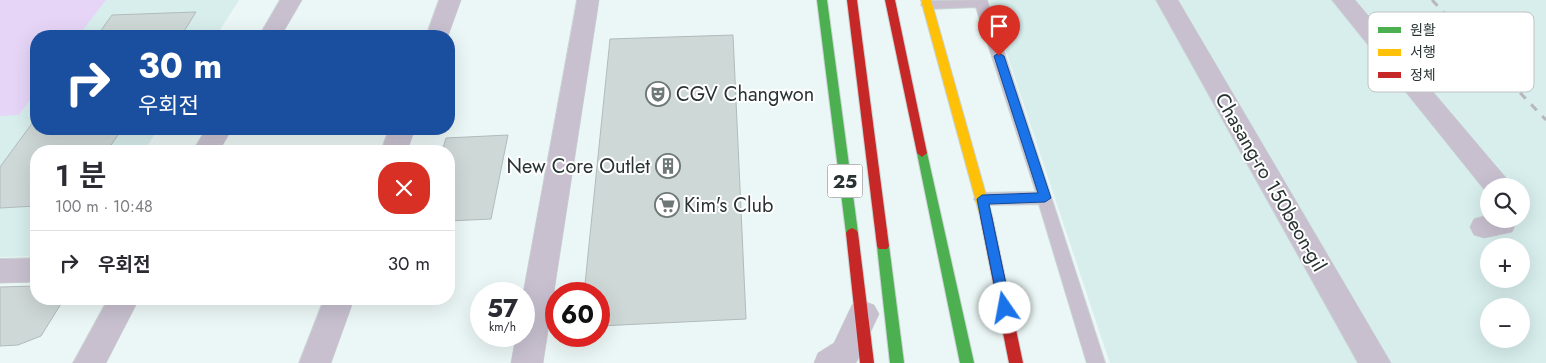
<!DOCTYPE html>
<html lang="ko">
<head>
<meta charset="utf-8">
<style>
  body { margin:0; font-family:Jost,"Noto Sans KR",sans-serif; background:#f2f2f3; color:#2b2b33; height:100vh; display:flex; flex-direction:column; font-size:19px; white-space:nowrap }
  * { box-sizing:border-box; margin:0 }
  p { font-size:16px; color:#7c7c81 }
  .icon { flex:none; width:28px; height:28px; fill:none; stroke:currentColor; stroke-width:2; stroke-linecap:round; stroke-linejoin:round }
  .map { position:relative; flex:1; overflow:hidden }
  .side { position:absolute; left:30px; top:145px; width:425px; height:160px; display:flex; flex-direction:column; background:#fff; border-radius:20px; box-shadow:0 5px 20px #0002 }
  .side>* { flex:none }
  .top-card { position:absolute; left:30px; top:30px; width:425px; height:105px; border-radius:20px; box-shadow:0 5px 20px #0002; background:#1a4fa0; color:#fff; overflow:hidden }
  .controls { position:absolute; left:1480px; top:178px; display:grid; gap:10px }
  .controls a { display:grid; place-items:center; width:50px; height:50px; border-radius:50%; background:#fff; box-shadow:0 5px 20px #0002; font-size:25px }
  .speed { position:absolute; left:470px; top:282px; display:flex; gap:10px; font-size:25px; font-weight:700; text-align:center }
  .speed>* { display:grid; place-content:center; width:65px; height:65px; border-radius:50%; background:#fff; box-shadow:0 5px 20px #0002; line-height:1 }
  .speed small { font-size:12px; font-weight:400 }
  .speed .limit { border:8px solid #d22; background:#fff; color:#111 }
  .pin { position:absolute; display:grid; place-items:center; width:42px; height:42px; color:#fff; margin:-51px -21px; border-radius:50% 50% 50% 0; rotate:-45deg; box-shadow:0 0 5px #0007 }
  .pin .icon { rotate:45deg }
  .me { position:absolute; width:55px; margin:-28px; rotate:348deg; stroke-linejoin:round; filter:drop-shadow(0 0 4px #0008) }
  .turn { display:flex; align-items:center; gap:18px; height:105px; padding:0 25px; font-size:22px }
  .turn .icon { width:65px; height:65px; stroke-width:2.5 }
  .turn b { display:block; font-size:35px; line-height:42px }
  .round { display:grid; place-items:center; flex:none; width:52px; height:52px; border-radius:20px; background:#f2f2f3 }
  .summary { display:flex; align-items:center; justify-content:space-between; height:85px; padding:0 25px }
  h1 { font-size:30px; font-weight:600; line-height:38px }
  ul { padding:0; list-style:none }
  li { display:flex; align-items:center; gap:15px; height:65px; padding:0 25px; border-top:1px solid #e1e1e2 }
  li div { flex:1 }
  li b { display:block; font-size:19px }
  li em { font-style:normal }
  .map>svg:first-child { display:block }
  .built { fill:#d7eeec; fill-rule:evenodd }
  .green { fill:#e6d5f7 }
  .building { fill:#ced8d7; stroke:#b1bbbb }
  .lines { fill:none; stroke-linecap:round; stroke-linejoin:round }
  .lane-casing { stroke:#c9d3d2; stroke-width:2 }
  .street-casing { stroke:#c9d3d2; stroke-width:1 }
  .fast-casing { stroke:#c9d3d2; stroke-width:2 }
  .slow-casing { stroke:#c9d3d2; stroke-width:2 }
  .jam-casing { stroke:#c9d3d2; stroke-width:2 }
  .lane { fill:#c8c0cf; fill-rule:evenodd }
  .street { fill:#c8c0cf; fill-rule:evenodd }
  .fast { fill:#4caf50; fill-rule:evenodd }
  .slow { fill:#ffc107; fill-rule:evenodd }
  .jam { fill:#c62828; fill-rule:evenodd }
  .rail { stroke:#b8b6bf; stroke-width:3; stroke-dasharray:8 8; stroke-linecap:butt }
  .route { fill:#1a73e8; stroke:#114b97 }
  .labels { text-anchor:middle; stroke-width:4; stroke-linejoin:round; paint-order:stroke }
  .shield { fill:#fff; stroke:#6a7070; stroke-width:1 }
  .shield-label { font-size:19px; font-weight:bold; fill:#2a3333 }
  .poi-label { font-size:20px; fill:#2a3333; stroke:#fff; text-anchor:start }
  .street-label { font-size:20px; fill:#2a3333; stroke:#fff }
  .key { fill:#fff; stroke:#bfc2c2; stroke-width:1 }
  .key-label { font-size:14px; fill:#2a3333 }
</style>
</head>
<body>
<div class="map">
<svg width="1546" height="363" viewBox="0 0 1546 363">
  <rect width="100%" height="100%" fill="#ebf7f6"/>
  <g class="built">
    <path d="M0,0H239L216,36H36V129H158L144,151H36V256L0,257Z"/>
    <path d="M989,0H1546V363H1110ZM1489,186H1521V219H1489ZM1489,246H1521V279H1489ZM1489,306H1521V339H1489Z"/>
  </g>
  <path class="green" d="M0,0H106L78,36H36V92L19,115L0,116Z"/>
  <g class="building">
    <path d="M196,12L181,36H97L112,15Z"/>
    <path d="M733,35L746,319L599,326V294H584L610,39Z"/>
    <path d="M36,118V129H122L107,151H36V206L0,208V167Z"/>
    <path d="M508,135L491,219L449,221V151H442L446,138Z"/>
    <path d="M36,286V299H64L41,336L18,345L0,346V287Z"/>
  </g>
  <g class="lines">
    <defs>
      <path id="lane" d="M987,0L1105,363H1087L1039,204L982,205L977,203L974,199L977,195L982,193L1036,192L976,7L927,9L921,5L927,1Z"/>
      <g id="street">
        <path d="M280,0H302L281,36H259Z"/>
        <path d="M439,0H461L448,36H426Z"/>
        <path d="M577,0H599L543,363H511L516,336H524L523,294Z"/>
        <path d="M1156,0H1178L1391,363H1358Z"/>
        <path d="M1332,0H1355L1507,179L1511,186H1489V194L1487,193Z"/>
        <path d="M206,129H232L219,151H193Z"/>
        <path d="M389,129H415L407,151H381Z"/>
        <path d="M1489,215V219H1518L1512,232L1484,238L1474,235L1470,227L1474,219Z"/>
        <path d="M36,258V282L0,283V259Z"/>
        <path d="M108,299H139L106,363H73Z"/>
        <path d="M324,299H354L331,363H299Z"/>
        <path d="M863,301L874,305L879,314L856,363H814L818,353L834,343L852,305Z"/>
      </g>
      <g id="fast">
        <path d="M817,0H827L858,233L856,236H848L846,233Z"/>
        <path d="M922,149L927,153L974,363H960L917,153Z"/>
        <path d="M883,241L887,243L889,246L904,363H890L877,246L879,243Z"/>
      </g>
      <path id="slow" d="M921,0H931L992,216L990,219H982L980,216Z"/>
      <g id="jam">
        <path d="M847,0H857L889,246L887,249H879L877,246Z"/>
        <path d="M885,0H895L927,153L922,157L917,153Z"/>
        <path d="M986,212L990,213L992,216L1023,363H1009L980,216L982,213Z"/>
        <path d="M852,228L856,230L858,233L874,363H860L846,233L848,230Z"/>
      </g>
    </defs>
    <use href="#lane" class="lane-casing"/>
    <use href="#street" class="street-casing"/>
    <use href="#fast" class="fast-casing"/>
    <use href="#slow" class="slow-casing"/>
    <use href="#jam" class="jam-casing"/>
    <use href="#lane" class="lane"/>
    <use href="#street" class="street"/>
    <use href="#fast" class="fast"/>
    <use href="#slow" class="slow"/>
    <use href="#jam" class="jam"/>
    <path class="rail" d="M1432,0L1546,120"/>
  </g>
  <path class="route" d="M999,53L1004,56L1051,198L1045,202L989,204L1011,308L1010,312L1005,314L1000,312L999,308L977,199L982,195L1038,193L994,56Z"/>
  <defs>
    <symbol id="theatre-ring" viewBox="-11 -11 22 22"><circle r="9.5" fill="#fff" stroke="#6e7877" stroke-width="1.5"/><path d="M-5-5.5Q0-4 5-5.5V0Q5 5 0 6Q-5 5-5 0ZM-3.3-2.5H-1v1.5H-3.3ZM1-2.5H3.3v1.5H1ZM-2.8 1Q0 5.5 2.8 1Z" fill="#6e7877"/></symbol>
    <symbol id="building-ring" viewBox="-11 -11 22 22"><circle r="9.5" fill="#fff" stroke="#6e7877" stroke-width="1.5"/><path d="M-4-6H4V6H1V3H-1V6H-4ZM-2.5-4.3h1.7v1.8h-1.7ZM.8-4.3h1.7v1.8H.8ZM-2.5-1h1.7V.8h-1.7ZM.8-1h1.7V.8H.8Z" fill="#6e7877"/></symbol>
    <symbol id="supermarket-ring" viewBox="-11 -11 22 22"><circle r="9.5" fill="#fff" stroke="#6e7877" stroke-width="1.5"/><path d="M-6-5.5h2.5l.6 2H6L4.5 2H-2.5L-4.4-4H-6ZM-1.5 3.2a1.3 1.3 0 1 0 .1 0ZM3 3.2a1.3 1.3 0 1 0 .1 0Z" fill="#6e7877"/></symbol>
  </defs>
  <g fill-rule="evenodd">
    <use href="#theatre-ring" x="644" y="80" width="28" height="28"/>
    <use href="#building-ring" x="654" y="152" width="28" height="28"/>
    <use href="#supermarket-ring" x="653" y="191" width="28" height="28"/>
  </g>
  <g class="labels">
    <rect class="shield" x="827.5" y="164.5" width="35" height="33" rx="4"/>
    <g class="shield-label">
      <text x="845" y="188">25</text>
    </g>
    <g class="poi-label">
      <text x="676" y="101">CGV Changwon</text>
      <text x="650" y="173" text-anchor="end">New Core Outlet</text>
      <text x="684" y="212">Kim's Club</text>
    </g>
    <g class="street-label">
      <text transform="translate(1271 182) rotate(60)" y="7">Chasang-ro 150beon-gil</text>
    </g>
  </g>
  <rect x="1368" y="12" width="166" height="80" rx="8" class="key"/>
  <rect x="1378" y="27" width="23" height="6" fill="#4caf50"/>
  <rect x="1378" y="49" width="23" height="7" fill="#ffc107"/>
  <rect x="1378" y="72" width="23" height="6" fill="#c62828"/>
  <g class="key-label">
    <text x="1410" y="35">원활</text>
    <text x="1410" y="57">서행</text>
    <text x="1410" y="80">정체</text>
  </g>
</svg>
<div class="controls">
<a><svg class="icon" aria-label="search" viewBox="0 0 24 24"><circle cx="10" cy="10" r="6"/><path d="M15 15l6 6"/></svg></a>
<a>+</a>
<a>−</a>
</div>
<div class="speed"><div>57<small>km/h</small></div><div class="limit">60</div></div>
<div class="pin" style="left:999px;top:56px;background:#d93025"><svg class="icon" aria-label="arrive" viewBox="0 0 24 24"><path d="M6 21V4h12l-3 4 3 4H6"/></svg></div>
<svg class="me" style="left:1005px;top:308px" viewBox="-20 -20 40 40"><circle r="19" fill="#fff"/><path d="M0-13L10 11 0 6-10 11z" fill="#1a73e8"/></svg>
<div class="top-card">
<div class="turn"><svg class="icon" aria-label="right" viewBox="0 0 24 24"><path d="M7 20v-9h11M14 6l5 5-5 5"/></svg><div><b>30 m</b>우회전</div></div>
</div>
<section class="side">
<div class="summary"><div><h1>1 분</h1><p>100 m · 10:48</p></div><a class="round" style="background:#d93025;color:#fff"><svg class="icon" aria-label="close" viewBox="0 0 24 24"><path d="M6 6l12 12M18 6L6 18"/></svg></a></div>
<ul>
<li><svg class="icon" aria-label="right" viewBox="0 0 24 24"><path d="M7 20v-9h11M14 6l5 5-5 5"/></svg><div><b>우회전</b></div><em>30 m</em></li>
</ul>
</section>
</div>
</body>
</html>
